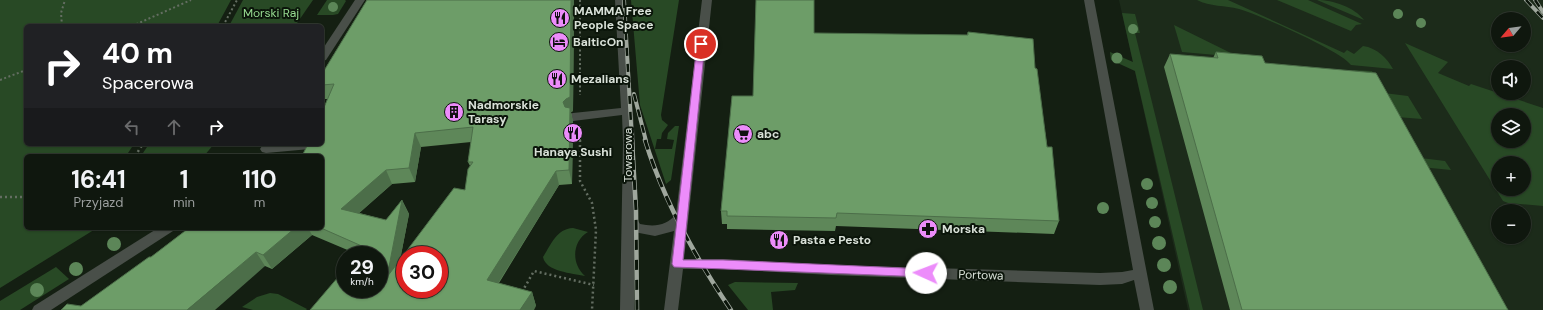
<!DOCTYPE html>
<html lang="pl">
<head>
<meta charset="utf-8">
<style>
  body { margin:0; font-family:"DM Sans",sans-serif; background:#182017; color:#f1f3f6; height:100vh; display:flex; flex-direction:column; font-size:15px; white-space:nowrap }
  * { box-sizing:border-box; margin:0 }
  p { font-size:13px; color:#9b9f9e }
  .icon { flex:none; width:22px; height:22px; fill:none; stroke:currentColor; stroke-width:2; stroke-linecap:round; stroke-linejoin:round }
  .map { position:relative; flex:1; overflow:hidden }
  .details { position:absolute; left:24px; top:154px; width:300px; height:76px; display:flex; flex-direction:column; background:#0f170e; border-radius:6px; box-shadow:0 1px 3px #0004,0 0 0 1px #2f362e }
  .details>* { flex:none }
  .banner { position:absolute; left:24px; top:24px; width:300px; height:122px; border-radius:6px; box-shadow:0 1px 3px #0004,0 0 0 1px #2f362e; background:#202124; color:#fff; overflow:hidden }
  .needle { width:26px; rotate:241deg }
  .tools { position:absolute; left:1491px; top:12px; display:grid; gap:8px }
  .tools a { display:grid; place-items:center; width:40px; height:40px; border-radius:50%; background:#0f170e; box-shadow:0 1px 3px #0004,0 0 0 1px #2f362e; font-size:20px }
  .speed { position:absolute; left:336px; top:246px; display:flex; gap:8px; font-size:20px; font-weight:700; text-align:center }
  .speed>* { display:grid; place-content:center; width:52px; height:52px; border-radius:50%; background:#0f170e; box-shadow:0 1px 3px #0004,0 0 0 1px #2f362e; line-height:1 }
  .speed small { font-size:10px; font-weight:400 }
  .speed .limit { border:6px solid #d22; background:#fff; color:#111 }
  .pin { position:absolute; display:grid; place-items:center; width:34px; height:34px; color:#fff; margin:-17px; border:2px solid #fff; border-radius:50%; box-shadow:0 1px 4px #0007 }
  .me { position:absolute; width:44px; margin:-22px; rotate:272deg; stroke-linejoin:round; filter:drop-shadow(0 0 3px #0008) }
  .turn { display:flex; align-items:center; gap:14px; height:84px; padding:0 12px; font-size:18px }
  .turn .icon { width:52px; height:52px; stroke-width:2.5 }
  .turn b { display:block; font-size:28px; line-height:34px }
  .lanes { display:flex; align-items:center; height:38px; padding:0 12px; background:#0003; justify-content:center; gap:20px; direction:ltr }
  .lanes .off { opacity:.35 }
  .eta { display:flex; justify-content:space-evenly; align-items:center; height:68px; text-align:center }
  .eta b { font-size:24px; font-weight:700; line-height:28px }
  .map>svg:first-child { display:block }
  .built { fill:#1c2b1a; fill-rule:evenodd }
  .green { fill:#284925; fill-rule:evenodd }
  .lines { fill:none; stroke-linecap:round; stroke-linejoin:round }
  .path-far1 { stroke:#646e62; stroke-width:2; stroke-dasharray:2 2.5; stroke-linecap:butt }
  .path { stroke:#646e62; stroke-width:2.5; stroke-dasharray:2 3; stroke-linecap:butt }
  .minor { fill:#494f49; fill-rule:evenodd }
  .rail-far1-casing { stroke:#9fa79d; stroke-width:4 }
  .rail-casing { stroke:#9fa79d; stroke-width:4.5 }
  .rail-far1 { stroke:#0b150a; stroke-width:2.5; stroke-dasharray:8; stroke-linecap:butt }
  .rail { stroke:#0b150a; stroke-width:3; stroke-dasharray:10; stroke-linecap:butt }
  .tree { fill:#5c8658 }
  .wall { fill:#5e8759; fill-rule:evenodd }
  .shaded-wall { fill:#4c6e49 }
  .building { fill:#6d9d68; stroke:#4c6e49; fill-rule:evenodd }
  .route { fill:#ec8cfa; stroke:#995ba2 }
  .labels { text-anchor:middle; stroke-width:4; stroke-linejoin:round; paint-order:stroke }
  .poi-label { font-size:12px; font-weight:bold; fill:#d9e1d8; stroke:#0b150a; text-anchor:start }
  .park-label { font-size:12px; fill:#97db91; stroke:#0b150a }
  .street-label { font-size:12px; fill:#d9e1d8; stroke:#0b150a }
</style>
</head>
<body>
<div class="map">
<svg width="1543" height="310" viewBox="0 0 1543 310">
  <rect width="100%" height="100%" fill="#141f12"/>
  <path class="built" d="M1119,0H1543V310H1188ZM1498,19H1524V45H1498ZM1498,67H1524V93H1498ZM1498,115H1524V141H1498ZM1498,163H1524V189H1498ZM1498,211H1524V237H1498Z"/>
  <g class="green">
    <path d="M0,0H231L217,26H26V144H134L126,156H26V228H97L0,288Z"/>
    <path d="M243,0H313L295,26H229Z"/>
    <path d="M327,0H345L346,1L338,14L333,15H317Z"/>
    <path d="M631,0H679L661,115L662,120L668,125L662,133L661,139H657L655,149H672L674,140L667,139L668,133L675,126H679L671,180L666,184L640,105Z"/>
    <path d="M1197,0H1228L1344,53L1347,50L1354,54L1363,46C1377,48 1387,58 1393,69L1351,65C1342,51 1257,14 1239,9C1225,5 1210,7 1197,0Z"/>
    <path d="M1277,0H1308L1362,24L1356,25L1351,31Z"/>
    <path d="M1317,0C1333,0 1354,7 1364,20Z"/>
    <path d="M1122,13L1135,14L1140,33H1135L1203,310H1190L1135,71L1111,60L1110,52L1133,62Z"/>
    <path d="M1174,25L1239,57L1182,52Z"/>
    <path d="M1405,43L1448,62L1438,73L1469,86L1471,84L1543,108V206L1508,203L1503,201ZM1498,115H1524V141H1498ZM1498,163H1524V189H1498Z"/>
    <path d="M1353,70L1372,71L1384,93L1408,96L1422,119L1384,116L1361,86Z"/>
    <path d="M149,144H214L204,156H141Z"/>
    <path d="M1405,156L1445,161L1451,170L1411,166Z"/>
    <path d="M573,228L588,232C572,241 571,264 585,276C572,273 546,272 543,257C551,245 556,229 573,228Z"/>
    <path d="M56,267L69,279L20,310H0V301Z"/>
    <path d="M735,282L798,283L795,290L771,292L773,310H748L728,285Z"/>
    <path d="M270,293L278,294L307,309L306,310H253L242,307L257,297Z"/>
  </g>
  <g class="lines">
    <g class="path-far1">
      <path d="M580,0V95"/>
      <path d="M62,26L61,13L65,0"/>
      <path d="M132,26L191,0"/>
      <path d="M223,26L237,0"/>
      <path d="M0,80L26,70"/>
      <path d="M580,138V141"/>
    </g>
    <g class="path">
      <path d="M580,140V181L592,203L596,230L592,310"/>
      <path d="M135,156L143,144"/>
      <path d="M0,197H26"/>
      <path d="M522,292L534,271L594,285"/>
    </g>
    <g class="minor">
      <path d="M355,0H365L326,60L322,61V50Z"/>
      <path d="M615,0H625L635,143V216L640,224C654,227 667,226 676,214L702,0H712L684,259H723L831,265L1100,273L1122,272L1133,270L1084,0H1094L1154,310H1140L1134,280L1122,284L1100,285L831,275L723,269H683L678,310H664L674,231L655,236L634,232V310H620L623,143L622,115L573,121L569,120L567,117L569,114L573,113L621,108Z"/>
      <path d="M322,140L325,141L327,144L325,147L321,148L266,153L262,152L260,149L262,146L276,144H322Z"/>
      <path d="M158,228H175L173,231L51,310H32L34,306Z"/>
    </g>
    <defs>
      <g id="rail-far1">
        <path d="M624,0L632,141"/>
        <path d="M1526,0L1543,18"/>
        <path d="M1535,0L1543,12"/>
        <path d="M634,94L646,141"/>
      </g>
      <g id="rail">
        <path d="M632,140L636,210L637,310"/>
        <path d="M645,140C664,202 695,257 731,310"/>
      </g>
    </defs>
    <use href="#rail-far1" class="rail-far1-casing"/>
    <use href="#rail" class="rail-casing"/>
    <use href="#rail-far1" class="rail-far1"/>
    <use href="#rail" class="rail"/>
  </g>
  <g class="tree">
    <circle cx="333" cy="7" r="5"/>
    <circle cx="1398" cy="14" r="5"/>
    <circle cx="1421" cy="23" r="5"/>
    <circle cx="1133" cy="29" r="5"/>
    <circle cx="1117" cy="58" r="5.5"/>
    <circle cx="1147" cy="184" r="6"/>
    <circle cx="1152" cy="203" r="6"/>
    <circle cx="1103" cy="208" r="6"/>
    <circle cx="1155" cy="222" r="6"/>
    <circle cx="1159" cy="243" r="7"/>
    <circle cx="114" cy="244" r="7"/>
    <circle cx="1164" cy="265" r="7"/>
    <circle cx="76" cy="269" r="7"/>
    <circle cx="1170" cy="287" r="7"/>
    <circle cx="37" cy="290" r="7"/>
  </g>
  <g class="wall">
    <path d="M367,0H574L573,111L571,112L573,122L572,184L559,185L499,283L532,292L536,306L357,254L312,235L272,269L265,266L81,306L151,257L189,228H322L303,154L322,144L327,99H322V74ZM471,142L468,162L470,166L465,190L400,260L409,214L402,200L386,220L359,213L392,184L415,182L421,147Z"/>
    <path d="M968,32L1035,68L1059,221L1054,234L836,226L835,231L727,229V224H722L721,211L753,96L967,35Z"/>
    <path d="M1216,52L1265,63L1508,310H1230L1164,67L1170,54L1213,58Z"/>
  </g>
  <g class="shaded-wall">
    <path d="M571,0H574L573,111L571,112L573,122L572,184L569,170L566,116L563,102L566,99Z"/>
    <path d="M415,133L421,147L415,182L409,168Z"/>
    <path d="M386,170L392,184L348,223L341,209Z"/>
    <path d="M556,171L559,185L492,293L487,280Z"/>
    <path d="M402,200L409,214L394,291L387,277Z"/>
    <path d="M295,228H308L312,235L272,269L263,255Z"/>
    <path d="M256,252L265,266L215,310H187Z"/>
    <path d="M532,292L536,306L534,310H520Z"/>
  </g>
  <g class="building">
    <path d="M367,0H571L570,97L566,99L563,102L565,107L570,108L569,170L556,171L487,280L532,292L520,310H310L345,269V289H379V255H356L364,247L321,228H322V156H292L294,155L303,154L308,144H322V112L334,84L322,85V74ZM473,127L468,162H473L468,169L465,190L454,188L387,277L402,200L386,220L341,209L386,170L409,168L415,133ZM405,255H439V289H405Z"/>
    <path d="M756,0H814V33L968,35V32L1033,39L1035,68L1037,69L1047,147H1052L1059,221L837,213L836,218L727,216V211H721L732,96H753Z"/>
    <path d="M1216,52L1262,56L1265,63L1376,73L1508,310H1242L1170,54L1218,58Z"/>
    <path d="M189,228H295L263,255L256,252L187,310H61L67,304L81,306L149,257H151Z"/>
  </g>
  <path class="route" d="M701,42L705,44L683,260H723L926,269L929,270L931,273L929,276L926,277L674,267L672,264L697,44Z"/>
  <defs>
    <symbol id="restaurant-disc" viewBox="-11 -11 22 22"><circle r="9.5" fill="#ec8cfa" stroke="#0b150a"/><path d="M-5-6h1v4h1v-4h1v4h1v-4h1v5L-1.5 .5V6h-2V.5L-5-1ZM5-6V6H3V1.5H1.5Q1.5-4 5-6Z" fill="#111"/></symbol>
    <symbol id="hotel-disc" viewBox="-11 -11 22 22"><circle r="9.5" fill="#ec8cfa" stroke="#0b150a"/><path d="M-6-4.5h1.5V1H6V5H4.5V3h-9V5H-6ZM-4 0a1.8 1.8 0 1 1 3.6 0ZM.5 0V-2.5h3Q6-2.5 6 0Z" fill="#111"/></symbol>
    <symbol id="building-disc" viewBox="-11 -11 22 22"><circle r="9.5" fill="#ec8cfa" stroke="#0b150a"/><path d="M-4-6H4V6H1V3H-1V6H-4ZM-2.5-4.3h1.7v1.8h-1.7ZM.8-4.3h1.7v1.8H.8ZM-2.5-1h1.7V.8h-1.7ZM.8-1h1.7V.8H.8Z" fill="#111"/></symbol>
    <symbol id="supermarket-disc" viewBox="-11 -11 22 22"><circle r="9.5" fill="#ec8cfa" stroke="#0b150a"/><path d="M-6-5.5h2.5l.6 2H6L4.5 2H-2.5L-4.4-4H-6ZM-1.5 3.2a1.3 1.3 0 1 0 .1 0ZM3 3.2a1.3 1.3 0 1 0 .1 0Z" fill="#111"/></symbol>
    <symbol id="pharmacy-disc" viewBox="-11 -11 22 22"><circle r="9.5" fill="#ec8cfa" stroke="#0b150a"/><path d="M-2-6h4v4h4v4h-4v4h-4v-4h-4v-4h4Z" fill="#111"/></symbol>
  </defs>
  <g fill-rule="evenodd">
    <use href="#restaurant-disc" x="549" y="7" width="22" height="22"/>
    <use href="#hotel-disc" x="548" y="31" width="22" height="22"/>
    <use href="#restaurant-disc" x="546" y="68" width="22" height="22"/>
    <use href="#building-disc" x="443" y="101" width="22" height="22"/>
    <use href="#restaurant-disc" x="562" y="122" width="22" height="22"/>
    <use href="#supermarket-disc" x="732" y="123" width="22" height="22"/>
    <use href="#pharmacy-disc" x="917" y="218" width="22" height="22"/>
    <use href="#restaurant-disc" x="768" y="229" width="22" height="22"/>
  </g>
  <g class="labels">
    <g class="poi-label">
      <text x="574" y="15">MAMMA Free<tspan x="574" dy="14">People Space</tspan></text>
      <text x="573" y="46">BalticOn</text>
      <text x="571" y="83">Mezalians</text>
      <text x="468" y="109">Nadmorskie<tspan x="468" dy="14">Tarasy</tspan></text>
      <text x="757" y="138">abc</text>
      <text x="573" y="156" text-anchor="middle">Hanaya Sushi</text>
      <text x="942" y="233">Morska</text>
      <text x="793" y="244">Pasta e Pesto</text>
    </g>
    <g class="park-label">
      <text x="271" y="17">Morski Raj</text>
    </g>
    <g class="street-label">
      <text transform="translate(628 155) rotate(-90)" y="4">Towarowa</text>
      <text transform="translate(981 275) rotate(2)" y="4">Portowa</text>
    </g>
  </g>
</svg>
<div class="tools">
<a><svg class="needle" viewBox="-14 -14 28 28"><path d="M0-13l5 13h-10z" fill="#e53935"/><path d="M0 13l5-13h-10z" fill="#9b9f9e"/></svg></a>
<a><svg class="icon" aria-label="sound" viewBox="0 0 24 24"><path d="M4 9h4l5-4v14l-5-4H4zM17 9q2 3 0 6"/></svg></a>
<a><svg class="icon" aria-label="layers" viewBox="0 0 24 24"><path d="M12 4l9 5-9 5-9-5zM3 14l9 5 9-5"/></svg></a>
<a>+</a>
<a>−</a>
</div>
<div class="speed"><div>29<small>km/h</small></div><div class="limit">30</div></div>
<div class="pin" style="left:701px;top:44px;background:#d93025"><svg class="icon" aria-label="arrive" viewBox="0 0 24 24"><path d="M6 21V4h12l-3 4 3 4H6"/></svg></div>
<svg class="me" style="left:926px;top:273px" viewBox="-20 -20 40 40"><circle r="19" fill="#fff"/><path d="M0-13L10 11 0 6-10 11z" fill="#ec8cfa"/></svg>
<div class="banner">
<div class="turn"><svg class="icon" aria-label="right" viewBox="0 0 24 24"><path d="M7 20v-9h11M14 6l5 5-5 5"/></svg><div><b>40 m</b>Spacerowa</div></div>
<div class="lanes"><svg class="icon off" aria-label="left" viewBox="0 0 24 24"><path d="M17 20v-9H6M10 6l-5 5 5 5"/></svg><svg class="icon off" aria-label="ahead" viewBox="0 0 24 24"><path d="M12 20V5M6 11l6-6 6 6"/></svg><svg class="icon" aria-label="right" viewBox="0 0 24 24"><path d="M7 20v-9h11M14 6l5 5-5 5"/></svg></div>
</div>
<section class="details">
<div class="eta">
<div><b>16:41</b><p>Przyjazd</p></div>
<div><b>1</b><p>min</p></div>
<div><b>110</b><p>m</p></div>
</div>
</section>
</div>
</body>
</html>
